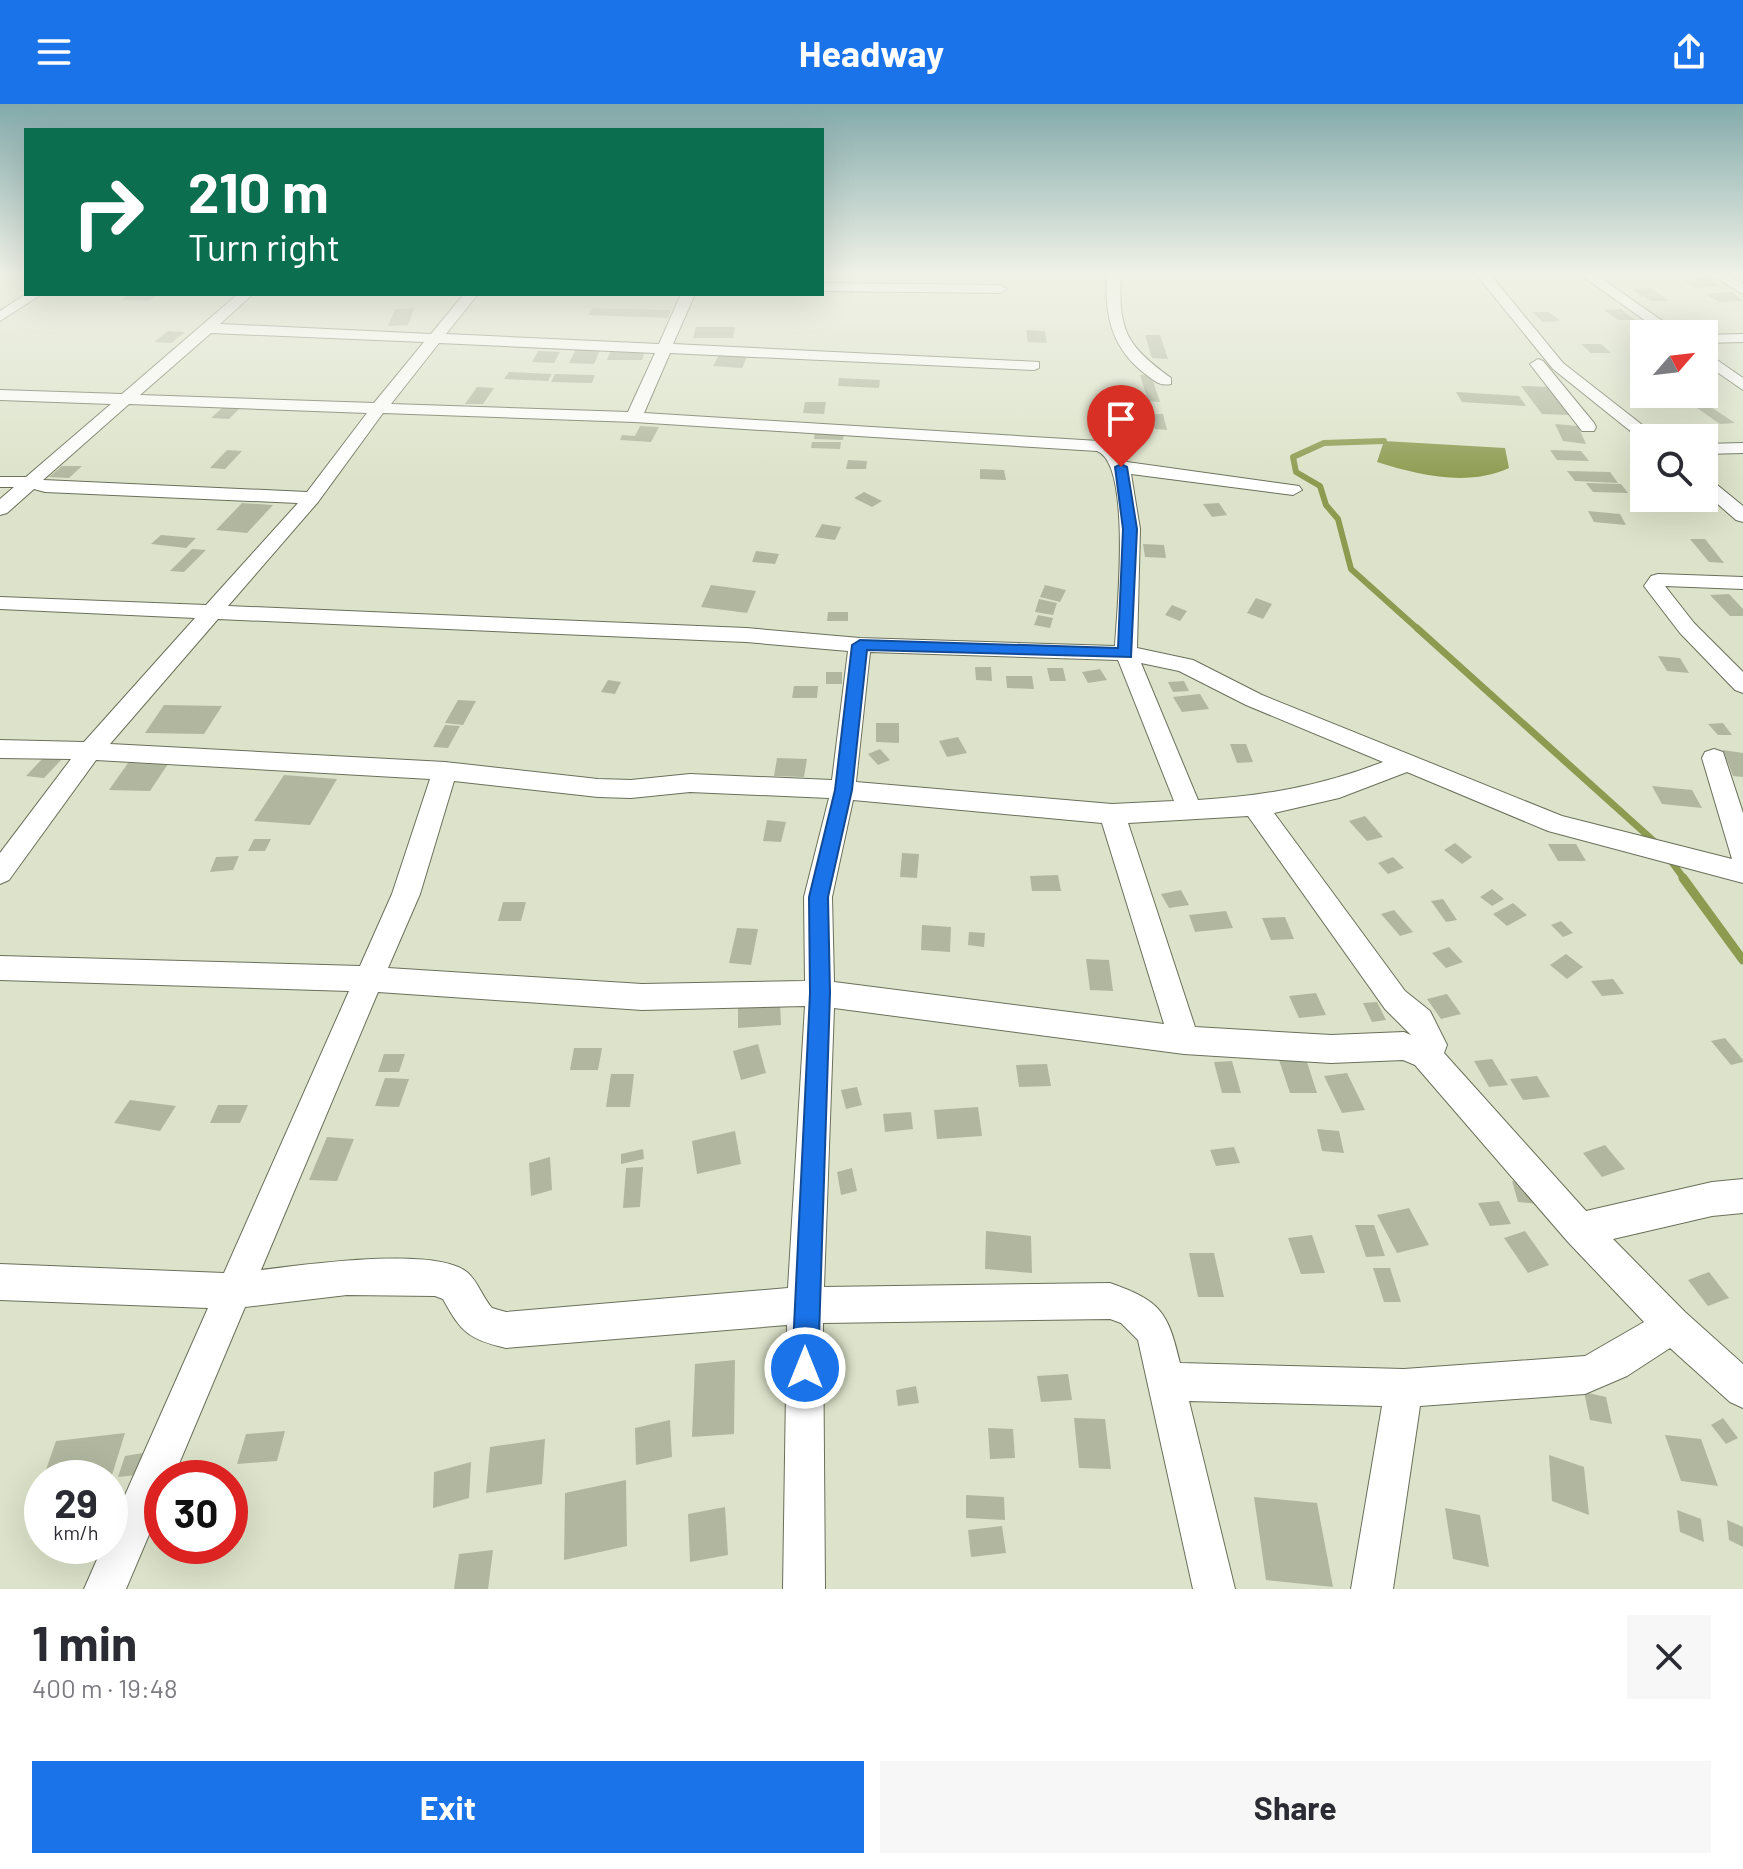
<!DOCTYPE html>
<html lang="en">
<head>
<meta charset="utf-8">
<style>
  body { margin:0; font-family:Barlow,sans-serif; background:#f7f7f7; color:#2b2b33; height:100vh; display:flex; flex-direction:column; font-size:30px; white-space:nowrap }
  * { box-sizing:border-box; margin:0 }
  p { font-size:26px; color:#7c7c81 }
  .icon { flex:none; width:44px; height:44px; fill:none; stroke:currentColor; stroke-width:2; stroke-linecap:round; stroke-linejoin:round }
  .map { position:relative; height:1485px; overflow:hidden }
  .details { display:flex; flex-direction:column; background:#fff; flex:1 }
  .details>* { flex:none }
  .banner { position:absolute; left:24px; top:24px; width:800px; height:168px; border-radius:0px; box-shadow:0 8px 32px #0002; background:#0b6e4f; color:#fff; overflow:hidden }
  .needle { width:52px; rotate:62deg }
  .tools { position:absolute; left:1630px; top:216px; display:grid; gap:16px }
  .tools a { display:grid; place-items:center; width:88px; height:88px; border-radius:0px; background:#fff; box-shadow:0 8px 32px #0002; font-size:40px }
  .speed { position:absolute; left:24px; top:1356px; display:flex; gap:16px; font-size:40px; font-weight:700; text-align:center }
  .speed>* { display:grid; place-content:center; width:104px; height:104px; border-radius:50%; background:#fff; box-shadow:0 8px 32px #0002; line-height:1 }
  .speed small { font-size:20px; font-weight:400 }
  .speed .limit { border:12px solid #d22; background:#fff; color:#111 }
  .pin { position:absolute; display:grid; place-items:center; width:68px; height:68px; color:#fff; margin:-82px -34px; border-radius:50% 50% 50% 0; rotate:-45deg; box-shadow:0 0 8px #0007 }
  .pin .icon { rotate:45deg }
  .me { position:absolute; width:88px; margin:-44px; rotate:0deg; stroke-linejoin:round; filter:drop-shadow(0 0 6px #0008) }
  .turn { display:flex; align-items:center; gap:28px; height:168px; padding:0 32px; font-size:36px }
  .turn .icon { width:104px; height:104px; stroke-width:2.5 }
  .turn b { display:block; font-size:56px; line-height:68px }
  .round { display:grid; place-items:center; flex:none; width:84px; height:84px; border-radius:0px; background:#f7f7f7 }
  .head { display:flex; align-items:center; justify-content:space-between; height:136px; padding:0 32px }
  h1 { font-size:48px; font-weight:700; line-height:60px }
  .cta { display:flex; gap:16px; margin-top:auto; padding:16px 32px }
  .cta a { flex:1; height:92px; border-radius:0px; background:#1a73e8; color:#fff; font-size:32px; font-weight:700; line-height:92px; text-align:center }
  .cta a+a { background:#f7f7f7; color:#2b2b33 }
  header { display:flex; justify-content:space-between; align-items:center; height:104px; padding:0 32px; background:#1a73e8; color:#fff; font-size:36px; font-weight:700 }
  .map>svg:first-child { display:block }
  .water { fill:#8c9b50 }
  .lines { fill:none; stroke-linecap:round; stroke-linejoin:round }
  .stream-far2 { stroke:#8c9b50; stroke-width:6 }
  .stream-far1 { stroke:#8c9b50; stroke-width:7 }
  .stream { stroke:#8c9b50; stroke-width:9 }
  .building { fill:#b1b79f }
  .minor-casing { stroke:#6a705a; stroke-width:2 }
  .minor { fill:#fff; fill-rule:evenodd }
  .route { fill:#1a73e8; stroke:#114b97; stroke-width:2 }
</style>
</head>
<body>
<header><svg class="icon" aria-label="menu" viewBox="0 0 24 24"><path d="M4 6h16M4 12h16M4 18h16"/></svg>Headway<svg class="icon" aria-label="share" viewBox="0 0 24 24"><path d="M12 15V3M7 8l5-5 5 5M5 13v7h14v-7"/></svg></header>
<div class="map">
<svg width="1743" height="1485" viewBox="0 0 1743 1485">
  <rect width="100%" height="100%" fill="#dde3ca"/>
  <path class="water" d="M1384,337L1505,344L1509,364C1468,383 1418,371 1377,358Z"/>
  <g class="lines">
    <path class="stream-far2" d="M1384,337L1324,339L1293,353L1296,368L1320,382L1326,401L1338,415L1351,465L1419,526"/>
    <g class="stream-far1">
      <path d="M1417,524L1657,740"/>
      <path d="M1668,753L1685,776"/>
    </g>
    <path class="stream" d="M1683,774L1743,856"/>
  </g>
  <g class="building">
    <path d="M1707,174L1721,182L1696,184L1683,176Z"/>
    <path d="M1651,184L1669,197H1651L1643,192L1642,194L1633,185Z"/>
    <path d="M1733,188L1743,197L1719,198L1705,190Z"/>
    <path d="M130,190H137L157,191L148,197L121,196Z"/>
    <path d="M414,204L408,221L388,222L395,205Z"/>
    <path d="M593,204L671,206L668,214L588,211Z"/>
    <path d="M1621,205L1635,216H1618L1604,206Z"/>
    <path d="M1532,208H1549L1560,217L1543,218Z"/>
    <path d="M696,223H735L733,234H693Z"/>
    <path d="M1026,226L1045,227L1047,239L1028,238Z"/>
    <path d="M168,227L185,228L171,239L154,238Z"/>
    <path d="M1145,231H1160L1168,255L1152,254Z"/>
    <path d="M1581,240H1601L1611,249H1591Z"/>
    <path d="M576,245L600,246L594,260L569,259Z"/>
    <path d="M611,246L645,247L642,256H607Z"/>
    <path d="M538,247L560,248L554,259L532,258Z"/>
    <path d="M719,251L747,253L742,264L713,262Z"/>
    <path d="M509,268L552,270L548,277L504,275Z"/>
    <path d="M555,270L595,271L592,279L551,278Z"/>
    <path d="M1140,271H1151L1160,298L1148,297Z"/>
    <path d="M839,274L880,276L879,284L838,282Z"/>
    <path d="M1521,282L1549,283L1570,311L1542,310Z"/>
    <path d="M477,283L494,284L483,300H465Z"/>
    <path d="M1456,288L1519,292L1526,302L1462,298Z"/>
    <path d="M805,298H826L824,310L803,309Z"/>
    <path d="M1711,303L1735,319L1720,320L1697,304Z"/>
    <path d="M222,304L239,305L229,315L211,314Z"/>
    <path d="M1151,310H1163L1167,326L1155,325Z"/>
    <path d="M1555,320L1578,322L1586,340L1563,337Z"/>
    <path d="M640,322L659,323L651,338L620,336L622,331L635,332Z"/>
    <path d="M815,327L844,328L843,336L814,335Z"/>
    <path d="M812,338H841L840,345L811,344Z"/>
    <path d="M227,346L242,347L225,365L210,364Z"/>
    <path d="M1550,346L1581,347L1589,357L1557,356Z"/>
    <path d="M848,356L867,357L866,365H846Z"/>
    <path d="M62,362H82L69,374L49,373Z"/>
    <path d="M980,365L1004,366L1006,376L980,375Z"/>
    <path d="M1567,367L1610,368L1618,379L1575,377Z"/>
    <path d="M1586,379L1621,380L1628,389L1593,388Z"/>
    <path d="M864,388L882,397L872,403L854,394Z"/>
    <path d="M242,399L273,401L247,429L216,426Z"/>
    <path d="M1219,399L1227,411L1212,413L1203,400Z"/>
    <path d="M1588,407L1620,410L1626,421L1594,418Z"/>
    <path d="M822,420L841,423L835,436L815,433Z"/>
    <path d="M161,431L196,434L186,444L151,440Z"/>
    <path d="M1690,435H1705L1724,459L1709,458Z"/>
    <path d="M1143,440L1164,441L1166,454L1145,453Z"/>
    <path d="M192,445L206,446L184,468L170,467Z"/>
    <path d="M756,447L779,450L775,460L752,458Z"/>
    <path d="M711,481L756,487L747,509L701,503Z"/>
    <path d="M1045,481L1066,486L1060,498L1040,493Z"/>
    <path d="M1729,490L1743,505V512H1730L1710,491Z"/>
    <path d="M1256,494L1272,500L1263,515L1247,509Z"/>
    <path d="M1039,495L1057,499L1053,511L1035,508Z"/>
    <path d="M1172,501L1187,507L1180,517L1165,511Z"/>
    <path d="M828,508H848V517H827Z"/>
    <path d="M1038,511L1053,514L1050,524L1034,521Z"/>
    <path d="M1658,552L1680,554L1689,569L1667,567Z"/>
    <path d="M975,563H991L992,577L976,576Z"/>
    <path d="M1047,564H1063L1066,577H1050Z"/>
    <path d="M1100,565L1107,576L1088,579L1082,568Z"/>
    <rect x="826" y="568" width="16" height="12"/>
    <path d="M1006,572H1032L1034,585L1007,584Z"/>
    <path d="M608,576L621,578L615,590L601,588Z"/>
    <path d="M1184,577L1189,587L1173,588L1168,578Z"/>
    <path d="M794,582H818L817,594H792Z"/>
    <path d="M1200,590L1209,605L1182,608L1173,593Z"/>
    <path d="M458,596L476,597L463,621L445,619Z"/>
    <path d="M164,601L222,602L204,630L145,629Z"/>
    <path d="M876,619H899V639L876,638Z"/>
    <path d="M1723,619L1732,631H1718L1708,620Z"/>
    <path d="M445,621L460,622L448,644L433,643Z"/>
    <path d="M958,633L967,649L947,653L939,637Z"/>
    <path d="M1230,640H1246L1253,658L1237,659Z"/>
    <path d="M880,645L890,656L878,661L868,650Z"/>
    <path d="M1723,646L1743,649V673L1733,672Z"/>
    <path d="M44,653L62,655L44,674L26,672Z"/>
    <path d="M777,654L807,655L804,673L774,672Z"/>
    <path d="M128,659L168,660L150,687L109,686Z"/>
    <path d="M284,671L337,675L310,721L254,717Z"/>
    <path d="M1652,682L1692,686L1702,704L1662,700Z"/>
    <path d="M1365,712L1383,733L1367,737L1349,717Z"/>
    <path d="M767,716L786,718L781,738L763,737Z"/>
    <path d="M254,735H271L265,747H248Z"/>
    <path d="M1455,739L1472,753L1462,760L1444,746Z"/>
    <path d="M1548,740H1576L1586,757H1558Z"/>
    <path d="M902,749L919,750L917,774L900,773Z"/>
    <path d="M239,752L233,766L210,768L216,753Z"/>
    <path d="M1393,753L1404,764L1388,770L1378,759Z"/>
    <path d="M1058,771L1061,787H1032L1030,772Z"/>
    <path d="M1492,785L1504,795L1492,802L1480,793Z"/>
    <path d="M1181,786L1189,801L1169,804L1161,790Z"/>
    <path d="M1443,795L1457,816L1446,818L1431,797Z"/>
    <path d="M503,798H526L521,817H498Z"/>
    <path d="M1513,799L1527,811L1507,822L1493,810Z"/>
    <path d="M1394,806L1413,828L1400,832L1381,810Z"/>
    <path d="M1226,807L1233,824L1195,828L1189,811Z"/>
    <path d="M1285,813L1294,835L1271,836L1262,814Z"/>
    <path d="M1561,817L1573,829L1563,833L1551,821Z"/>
    <path d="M922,821L951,823L950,848L921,846Z"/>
    <path d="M737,824L758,825L751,861L729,859Z"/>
    <path d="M969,828L985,829L984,843L968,841Z"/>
    <path d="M1449,843L1463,858L1446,864L1432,849Z"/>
    <path d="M1566,850L1583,863L1567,875L1550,861Z"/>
    <path d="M1086,855L1109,856L1113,887L1090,886Z"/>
    <path d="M1613,875L1624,890L1602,892L1591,877Z"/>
    <path d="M1316,889L1326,911L1299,914L1289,892Z"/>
    <path d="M1447,890L1461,910L1441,915L1427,895Z"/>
    <path d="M780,898L781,921L738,924V901Z"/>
    <path d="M1377,898L1386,916L1372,918L1363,899Z"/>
    <path d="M1725,934L1743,956V958L1731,961L1711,937Z"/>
    <path d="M758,940L766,969L741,976L733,947Z"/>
    <path d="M574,944H602L598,966H570Z"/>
    <path d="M384,950H405L399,968H378Z"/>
    <path d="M1305,952L1317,989H1290L1278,953Z"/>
    <path d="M1492,955L1508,981L1489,983L1474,957Z"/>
    <path d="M1232,957L1241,989H1222L1214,958Z"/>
    <path d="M1047,960L1051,982L1019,983L1016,961Z"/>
    <path d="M1347,969L1365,1006L1342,1009L1324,972Z"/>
    <path d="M611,970H634L630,1003H606Z"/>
    <path d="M1537,972L1550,993L1523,996L1510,975Z"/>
    <path d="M385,974L409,975L399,1003L375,1002Z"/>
    <path d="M857,983L862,1001L846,1005L841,986Z"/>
    <path d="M130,996L176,1002L160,1027L114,1019Z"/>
    <path d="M218,1001H248L240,1019H210Z"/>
    <path d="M978,1003L982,1032L937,1035L934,1006Z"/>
    <path d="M911,1008L913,1025L885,1028L883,1010Z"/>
    <path d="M1317,1025L1339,1027L1344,1049L1322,1047Z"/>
    <path d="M735,1027L741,1060L697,1070L692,1037Z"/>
    <path d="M327,1033L354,1035L337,1077L309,1076Z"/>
    <path d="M1605,1041L1625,1065L1602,1073L1583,1049Z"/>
    <path d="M1234,1043L1240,1059L1216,1062L1210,1046Z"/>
    <path d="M643,1045L644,1055L621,1060V1050Z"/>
    <path d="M550,1053L552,1086L531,1092L529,1059Z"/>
    <path d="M643,1063L640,1103L623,1104L626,1064Z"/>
    <path d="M852,1064L857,1087L841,1091L837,1068Z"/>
    <path d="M1512,1077L1533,1080L1539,1100L1518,1098Z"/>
    <path d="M1499,1097L1511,1120L1490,1122L1478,1099Z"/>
    <path d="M1409,1104L1429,1141L1397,1149L1377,1111Z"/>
    <path d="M1355,1121H1374L1385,1152L1366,1153Z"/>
    <path d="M986,1127L1031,1132L1032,1169L985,1165Z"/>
    <path d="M1525,1127L1549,1161L1528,1169L1504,1134Z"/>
    <path d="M1312,1131L1325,1169L1301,1170L1288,1134Z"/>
    <path d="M1189,1149H1214L1224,1193H1198Z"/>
    <path d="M1373,1164H1390L1401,1198H1384Z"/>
    <path d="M1709,1168L1729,1194L1708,1202L1688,1176Z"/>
    <path d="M735,1256L734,1330L692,1333L695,1260Z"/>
    <path d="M1068,1270L1072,1296L1041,1298L1037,1272Z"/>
    <path d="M916,1282L919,1299L898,1302L896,1286Z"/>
    <path d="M1584,1288L1606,1293L1612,1320L1590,1316Z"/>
    <path d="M1074,1314L1105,1315L1111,1365L1079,1364Z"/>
    <path d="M1723,1314L1738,1334L1726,1340L1711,1321Z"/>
    <path d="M670,1316L672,1353L636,1361L635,1324Z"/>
    <path d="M988,1324L1013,1325L1015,1354L990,1355Z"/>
    <path d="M285,1327L277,1357L237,1360L246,1330Z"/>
    <path d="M125,1329L112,1371L43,1374L56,1337Z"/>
    <path d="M1665,1331L1701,1335L1718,1382L1681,1377Z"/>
    <path d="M545,1335L542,1380L486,1389L490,1343Z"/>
    <path d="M143,1349L137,1371L118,1373L125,1352Z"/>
    <path d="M1549,1351L1584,1363L1589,1411L1552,1397Z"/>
    <path d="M471,1358L469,1394L433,1404L434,1368Z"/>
    <path d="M626,1376L627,1442L564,1456L565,1389Z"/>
    <path d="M966,1391L1004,1393L1005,1416L966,1414Z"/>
    <path d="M1254,1393L1317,1399L1333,1483L1266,1476Z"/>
    <path d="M725,1403L728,1451L690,1458L688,1410Z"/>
    <path d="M1445,1404L1480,1411L1489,1463L1453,1455Z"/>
    <path d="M1677,1406L1701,1415L1704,1438L1680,1428Z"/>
    <path d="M1727,1416L1743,1423V1443L1729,1436Z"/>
    <path d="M1002,1422L1006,1449L971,1453L968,1426Z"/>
    <path d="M493,1446L488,1485H454L459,1450Z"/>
  </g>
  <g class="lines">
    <defs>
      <g id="minor">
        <path d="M1107,169H1121C1118,227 1126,241 1171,274V280C1160,282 1156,278 1148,272C1112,246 1104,212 1107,169Z"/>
        <path d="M1475,169H1489L1563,259L1659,334H1644V338L1553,265Z"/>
        <path d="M1578,169H1594L1681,230H1664Z"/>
        <path d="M1708,169H1725L1743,180V190Z"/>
        <path d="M822,179L1000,181L1007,185L1000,189L822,187Z"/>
        <path d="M26,190H42L0,217V207Z"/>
        <path d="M238,190H253L220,220L431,230L464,190H478L446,230L659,240L681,190H695L673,240L1039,258V264L1034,266L670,249L644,309L1099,337L1116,342L1127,358L1299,382L1302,386L1293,391L1131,370L1140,425L1137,544L1193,556L1262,591L1562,712L1732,755L1702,654L1705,648L1714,645L1723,648L1743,709V779L1548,727L1407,668L1339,694L1274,709L1405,887L1430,907L1447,941L1444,949L1586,1107L1712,1078L1743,1075V1109L1712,1112L1613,1135L1685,1208L1743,1260V1304L1730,1298L1670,1244L1627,1272L1585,1290L1420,1302L1393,1485H1351L1382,1302L1189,1297L1235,1485H1193L1138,1236L1121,1219L1110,1215L823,1219L825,1485H783L787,1221L506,1244C468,1235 461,1228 443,1195L435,1192L347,1191L245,1203L173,1374H162V1400L126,1485H84L103,1442H110V1425L208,1204L0,1196V1160L224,1169L349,887L0,876V852L360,862L392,790L430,675L96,656L9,776L0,780V749L71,655L0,654V636L84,638L195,514L0,505V493L206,501L298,399L45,388L34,385L7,409L0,411V395L14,383H0V373H26L111,300L0,296V286L122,290ZM211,229L424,238L374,299L140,291ZM439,239L655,249L628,308L391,300ZM129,300L367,309L307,388L43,376ZM383,309L634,318L1097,347C1132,360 1117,507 1115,542L860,534L746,524L228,502L318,398ZM218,515L746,538L848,547L832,676L690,670L631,676L598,675L445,658L110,640ZM870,548L1118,556L1174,697L1112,700L856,678ZM1141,559L1179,567L1246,601L1383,658C1321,682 1264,692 1198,696ZM454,677L598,693L631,694L690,688L829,694L804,793L805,877L642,880L388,864L420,790ZM853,696L1102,719L1164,920L834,878L832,793ZM1248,712L1385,905L1411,931L1404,928L1331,931L1195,923L1128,719ZM378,888L642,906L805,902L788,1184L506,1208L492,1204C483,1194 478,1178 468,1169C438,1141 302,1161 261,1166ZM834,904L1184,950L1331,959L1403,956L1415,961L1568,1138L1644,1218L1585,1252L1404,1265L1180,1259C1168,1208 1161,1197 1110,1179L824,1183Z"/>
        <path d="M1743,230V238L1704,239V231Z"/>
        <path d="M1704,247L1743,274V286L1704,259Z"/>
        <path d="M1538,255L1543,257L1594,319L1596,323L1594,327H1582L1530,260Z"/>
        <path d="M1743,339V349L1704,350V340Z"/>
        <path d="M1704,374L1710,375L1743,402V418L1736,416L1704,388Z"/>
        <path d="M1658,470L1743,473V485L1665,482L1694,519L1743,568V589L1735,586L1680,529L1647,486L1644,482L1651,472Z"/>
      </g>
    </defs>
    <use href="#minor" class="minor-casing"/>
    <use href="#minor" class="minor"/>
  </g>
  <linearGradient id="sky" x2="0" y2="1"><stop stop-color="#83aaab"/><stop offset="0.45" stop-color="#f0f2e7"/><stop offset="1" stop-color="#f0f2e7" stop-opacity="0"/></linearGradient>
  <rect width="1743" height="377" fill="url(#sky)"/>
  <path class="route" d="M1121,360L1127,363L1137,425L1131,553L867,546L852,686L828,793L830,889L818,1264L814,1273L805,1277L796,1273L792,1264L810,889L809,793L835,686L852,541L860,536L1118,544L1123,425L1115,363Z"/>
</svg>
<div class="tools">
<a><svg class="needle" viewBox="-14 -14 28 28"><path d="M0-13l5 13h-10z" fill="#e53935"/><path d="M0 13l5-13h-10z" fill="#7c7c81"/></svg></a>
<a><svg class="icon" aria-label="search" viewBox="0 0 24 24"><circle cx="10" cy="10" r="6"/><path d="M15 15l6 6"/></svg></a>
</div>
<div class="speed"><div>29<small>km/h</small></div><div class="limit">30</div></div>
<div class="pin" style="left:1121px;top:363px;background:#d93025"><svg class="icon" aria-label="arrive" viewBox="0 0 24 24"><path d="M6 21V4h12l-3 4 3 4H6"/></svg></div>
<svg class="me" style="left:805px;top:1264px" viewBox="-20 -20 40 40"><circle r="17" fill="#1a73e8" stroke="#fff" stroke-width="3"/><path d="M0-11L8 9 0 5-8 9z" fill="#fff"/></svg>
<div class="banner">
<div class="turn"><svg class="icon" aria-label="right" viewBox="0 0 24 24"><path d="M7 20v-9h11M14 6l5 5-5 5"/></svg><div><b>210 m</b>Turn right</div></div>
</div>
</div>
<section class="details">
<div class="head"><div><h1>1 min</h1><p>400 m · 19:48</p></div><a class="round"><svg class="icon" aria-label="close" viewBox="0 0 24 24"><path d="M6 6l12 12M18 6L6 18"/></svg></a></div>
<div class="cta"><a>Exit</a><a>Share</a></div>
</section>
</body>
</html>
